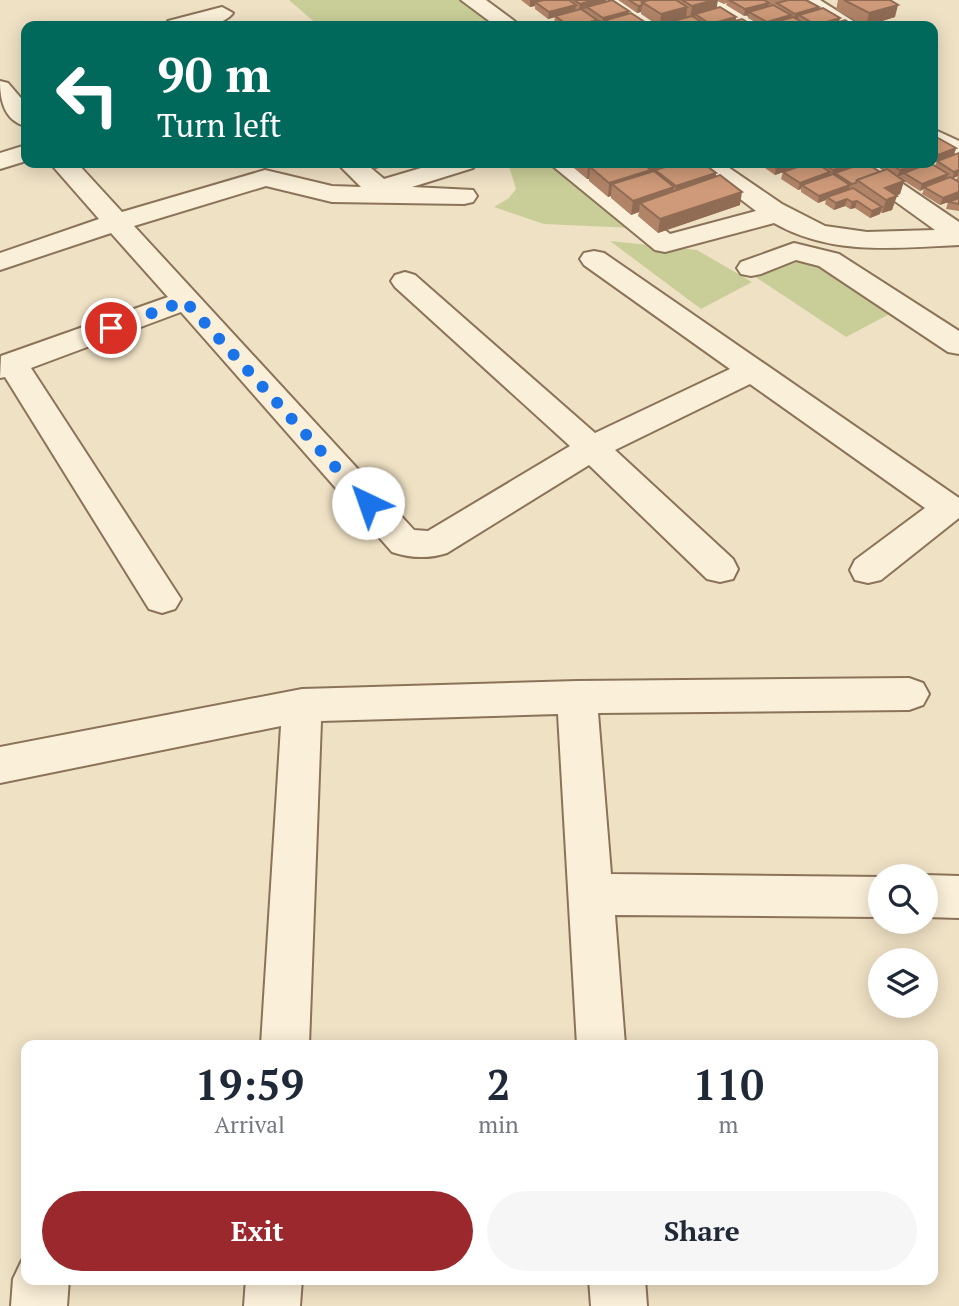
<!DOCTYPE html>
<html lang="en">
<head>
<meta charset="utf-8">
<style>
  body { margin:0; font-family:"PT Serif",serif; background:#f6f6f7; color:#1f2937; height:100vh; display:flex; flex-direction:column; font-size:26px; white-space:nowrap }
  * { box-sizing:border-box; margin:0 }
  p { font-size:23px; color:#747a83 }
  .icon { flex:none; width:38px; height:38px; fill:none; stroke:currentColor; stroke-width:2; stroke-linecap:round; stroke-linejoin:round }
  .map { position:relative; flex:1; overflow:hidden }
  .drawer { position:absolute; left:21px; top:1040px; width:917px; height:245px; display:flex; flex-direction:column; background:#fff; border-radius:14px; box-shadow:0 4px 18px #0003 }
  .drawer>* { flex:none }
  .guide { position:absolute; left:21px; top:21px; width:917px; height:147px; border-radius:14px; box-shadow:0 4px 18px #0003; background:#00695c; color:#fff; overflow:hidden }
  .controls { position:absolute; left:868px; top:864px; display:grid; gap:14px }
  .controls a { display:grid; place-items:center; width:70px; height:70px; border-radius:50%; background:#fff; box-shadow:0 4px 18px #0003; font-size:35px }
  .pin { position:absolute; display:grid; place-items:center; width:60px; height:60px; color:#fff; margin:-30px; border:4px solid #fff; border-radius:50%; box-shadow:0 2px 7px #0007 }
  .me { position:absolute; width:77px; margin:-38px; rotate:318deg; stroke-linejoin:round; filter:drop-shadow(0 0 5px #0008) }
  .turn { display:flex; align-items:center; gap:24px; height:147px; padding:0 21px; font-size:32px }
  .turn .icon { width:91px; height:91px; stroke-width:2.5 }
  .turn b { display:block; font-size:49px; line-height:60px }
  .eta { display:flex; justify-content:space-evenly; align-items:center; height:119px; text-align:center }
  .eta b { font-size:42px; font-weight:700; line-height:49px }
  .action { display:flex; gap:14px; margin-top:auto; padding:14px 21px }
  .action a { flex:1; height:80px; border-radius:42px; background:#9b282c; color:#fff; font-size:28px; font-weight:700; line-height:80px; text-align:center }
  .action a+a { background:#f6f6f7; color:#1f2937 }
  .map>svg:first-child { display:block }
  .green { fill:#c9ce98 }
  .lines { fill:none; stroke-linecap:round; stroke-linejoin:round }
  .street-casing { stroke:#8b735a; stroke-width:4 }
  .street { fill:#faefd8; fill-rule:evenodd }
  .wall { fill:#b18468 }
  .shaded-wall { fill:#906c55 }
  .building { fill:#ce9a79; stroke:#906c55; stroke-width:2 }
  .route { stroke:#1a73e8; stroke-width:12; stroke-dasharray:0 21.6 }
</style>
</head>
<body>
<div class="map">
<svg width="959" height="1306" viewBox="0 0 959 1306">
  <rect width="100%" height="100%" fill="#efe1c4"/>
  <g class="green">
    <path d="M289,0H478L514,26H319Z"/>
    <path d="M508,163H550L633,228L544,224L494,207L509,198L516,189Z"/>
    <path d="M610,241L697,250L752,282L701,309Z"/>
    <path d="M806,251L899,309L846,337L754,276Z"/>
  </g>
  <g class="lines">
    <defs>
      <g id="street">
        <path d="M461,0H486L521,26H496Z"/>
        <path d="M600,0H626L663,26H637Z"/>
        <path d="M697,0H723L762,26H736Z"/>
        <path d="M794,0H820L861,26H835Z"/>
        <path d="M222,7L233,13C220,30 184,27 165,26L168,21Z"/>
        <path d="M0,81L8,83L26,104V126C4,121 0,100 0,81Z"/>
        <path d="M933,129L959,141V160L933,147Z"/>
        <path d="M26,145V161L0,169V153Z"/>
        <path d="M50,163H77L122,212L265,170L332,186L361,187L337,163H365L384,179L438,163H477L473,168L412,187L473,190L477,196L473,202L464,204L332,202L266,186L134,226L414,530L428,531L570,446L395,287L391,281L395,275L405,272L415,275L595,433L730,369L584,265L580,259L584,253L594,251L604,253L959,498V518L881,580L868,583L855,580L850,570L855,560L925,508L750,384L615,450L733,559L738,569L733,579L720,582L707,579L589,465L447,553C429,559 410,558 392,552L181,312L31,368L181,599L175,609L162,613L149,609L5,377L0,378L1,356L168,297L111,233L0,270V253L99,219Z"/>
        <path d="M549,163H578L670,234L756,211L693,163H722L782,204L825,226L867,232L935,230L842,163H872L959,222V245C895,248 832,256 774,223L665,252L655,250Z"/>
        <path d="M794,243L839,254L959,331V354L948,352L819,266L796,260L761,274L751,276L741,274L737,268L741,262Z"/>
        <path d="M909,678L923,683L929,694L923,705L909,710L598,713L611,874L884,877H880V917L615,915L625,1045H577L558,714L321,721L309,1045H261L281,726L0,783V747L302,689L577,681Z"/>
        <path d="M926,875L959,876V918L926,917V877H922Z"/>
        <path d="M26,1258V1279H69L67,1306H11L13,1279L22,1260Z"/>
        <path d="M246,1279H302L300,1306H244Z"/>
        <path d="M589,1279H645L647,1306H591Z"/>
      </g>
    </defs>
    <use href="#street" class="street-casing"/>
    <use href="#street" class="street"/>
  </g>
  <g class="wall">
    <path d="M521,0H606V2L648,24V26H559L554,23L555,17L548,19L535,9V6L530,7Z"/>
    <path d="M618,0H806L819,7L818,10L840,18L839,22L855,26H762L748,18L749,14L744,16L726,5L727,3L724,4L717,1L716,8L736,17V21L754,26H665V25L659,26L641,14V12L637,13Z"/>
    <path d="M838,0H890L895,17L866,26L836,10Z"/>
    <path d="M936,139L956,148L954,155L959,153V182L956,180L958,176L953,178L959,182V211L946,209L948,202L940,205L922,194L924,189L920,191L904,181L900,194L896,196L892,210L882,213L880,212V214L870,218L855,208L850,209L845,206L834,210L825,204L826,200L818,203L801,192V189L798,190L781,179L783,172L775,175L759,164V163H805V164L808,163H861V164L880,172L886,170L880,166L881,163H925L924,166L928,164L926,163H933L930,164L935,166L937,161Z"/>
    <path d="M369,163H397L375,169Z"/>
    <path d="M568,163H703L716,173V177L740,205L658,233L638,216L639,212L631,215L611,198V196L608,197L589,181V179H587Z"/>
  </g>
  <g class="shaded-wall">
    <path d="M530,0H557L535,2V6L530,7Z"/>
    <path d="M595,0H606V4L579,10L580,4Z"/>
    <path d="M714,0H718L716,12L695,14L694,18L690,19L692,6Z"/>
    <path d="M769,3L767,9L749,12V14L744,16L745,9Z"/>
    <path d="M576,5L575,12L548,19L549,12Z"/>
    <path d="M642,5L641,12L637,13L638,6Z"/>
    <path d="M898,5L895,17L866,26L869,13Z"/>
    <path d="M687,7L686,20L666,23L665,25L660,26L661,14Z"/>
    <path d="M819,7L817,13L799,15L798,19L794,20L795,14Z"/>
    <path d="M629,11L628,18L606,20L605,24L602,25L603,18Z"/>
    <path d="M791,15L790,22L769,24L768,26H766L767,22Z"/>
    <path d="M736,17L735,23L725,26H710V24Z"/>
    <path d="M840,18L838,24L832,26H815L816,25Z"/>
    <path d="M956,148L954,155L933,163V157Z"/>
    <path d="M375,163H397L375,169Z"/>
    <path d="M597,163H627L590,167L589,179H587L588,166Z"/>
    <path d="M671,163H691L655,170L654,181L650,182L652,169Z"/>
    <path d="M792,163H805V164L775,175L776,168Z"/>
    <path d="M853,163H861L860,167L835,173L834,176L831,177L833,170Z"/>
    <path d="M919,163H925L923,167L904,173V174L897,177L900,170Z"/>
    <path d="M651,170L649,184H612L611,196L608,197L609,183Z"/>
    <path d="M959,170L958,176L952,179L954,172Z"/>
    <path d="M830,172L828,179L802,185L801,189L798,190L800,183Z"/>
    <path d="M716,173L714,187L674,200L676,186Z"/>
    <path d="M948,174L945,181L924,187V189L920,191L922,184Z"/>
    <path d="M904,181L900,194L886,199L885,188Z"/>
    <path d="M850,185L848,192L827,197L826,200L818,203L819,196Z"/>
    <path d="M674,187L672,201L640,203L639,212L631,215L633,201Z"/>
    <path d="M742,192L740,205L658,233L660,219Z"/>
    <path d="M959,192V198L940,205L943,198Z"/>
    <path d="M897,196L892,210L882,213L886,200Z"/>
    <path d="M847,199L845,206L834,210L836,203Z"/>
    <path d="M857,201L855,208L850,209L852,202Z"/>
    <path d="M882,207L880,214L870,218L872,211Z"/>
  </g>
  <g class="building">
    <path d="M544,0H569L576,5L549,12L535,2Z"/>
    <path d="M574,0H595L580,4Z"/>
    <path d="M612,0L629,11L603,18L587,7Z"/>
    <path d="M629,0H649L642,2V5L638,6Z"/>
    <path d="M649,0H676L687,7L661,14L642,2Z"/>
    <path d="M682,0H714L692,6Z"/>
    <path d="M729,0H764L769,3L745,9Z"/>
    <path d="M788,0H806L819,7L795,14L777,3Z"/>
    <path d="M844,0H890L898,5L869,13Z"/>
    <path d="M773,5L791,15L767,22L749,12Z"/>
    <path d="M720,7L736,17L710,24L695,14Z"/>
    <path d="M823,8L840,18L816,25L799,15Z"/>
    <path d="M581,9L597,20L575,26H569L555,16Z"/>
    <path d="M631,13L648,24L640,26H615L606,20Z"/>
    <path d="M692,16L708,26H671L666,23Z"/>
    <path d="M793,17L809,26H772L769,24Z"/>
    <path d="M742,19L754,26H716Z"/>
    <path d="M845,20L855,26H826Z"/>
    <path d="M600,21L608,26H582Z"/>
    <path d="M938,138L956,148L933,157V140Z"/>
    <path d="M959,153V170L954,172L937,161Z"/>
    <path d="M584,163H597L588,166Z"/>
    <path d="M603,163H642L651,170L609,183L590,167Z"/>
    <path d="M645,163H671L652,169Z"/>
    <path d="M679,163H703L716,173L676,186L655,170Z"/>
    <path d="M769,163H792L776,168Z"/>
    <path d="M809,163H816L830,172L800,183L783,172Z"/>
    <path d="M821,163H853L833,170Z"/>
    <path d="M864,163H866L880,172L857,180L856,183L852,184L835,173Z"/>
    <path d="M888,163H919L900,170Z"/>
    <path d="M930,163L948,174L922,184L904,173Z"/>
    <path d="M887,169L904,181L885,188L897,196L886,200L857,180Z"/>
    <path d="M654,171L674,187L633,201L612,184Z"/>
    <path d="M833,174L850,185L819,196L802,185Z"/>
    <path d="M720,175L742,192L660,219L640,203Z"/>
    <path d="M950,177L959,182V192L943,198L924,187Z"/>
    <path d="M853,188L882,207L872,211L857,201L852,202L847,199L836,203L827,197Z"/>
    <path d="M959,198V204L948,202Z"/>
  </g>
  <g class="lines">
    <path class="route" d="M111,328L185,301L368,503"/>
  </g>
</svg>
<div class="controls">
<a><svg class="icon" aria-label="search" viewBox="0 0 24 24"><circle cx="10" cy="10" r="6"/><path d="M15 15l6 6"/></svg></a>
<a><svg class="icon" aria-label="layers" viewBox="0 0 24 24"><path d="M12 4l9 5-9 5-9-5zM3 14l9 5 9-5"/></svg></a>
</div>
<div class="pin" style="left:111px;top:328px;background:#d93025"><svg class="icon" aria-label="arrive" viewBox="0 0 24 24"><path d="M6 21V4h12l-3 4 3 4H6"/></svg></div>
<svg class="me" style="left:368px;top:503px" viewBox="-20 -20 40 40"><circle r="19" fill="#fff"/><path d="M0-13L10 11 0 6-10 11z" fill="#1a73e8"/></svg>
<div class="guide">
<div class="turn"><svg class="icon" aria-label="left" viewBox="0 0 24 24"><path d="M17 20v-9H6M10 6l-5 5 5 5"/></svg><div><b>90 m</b>Turn left</div></div>
</div>
<section class="drawer">
<div class="eta">
<div><b>19:59</b><p>Arrival</p></div>
<div><b>2</b><p>min</p></div>
<div><b>110</b><p>m</p></div>
</div>
<div class="action"><a>Exit</a><a>Share</a></div>
</section>
</div>
</body>
</html>
